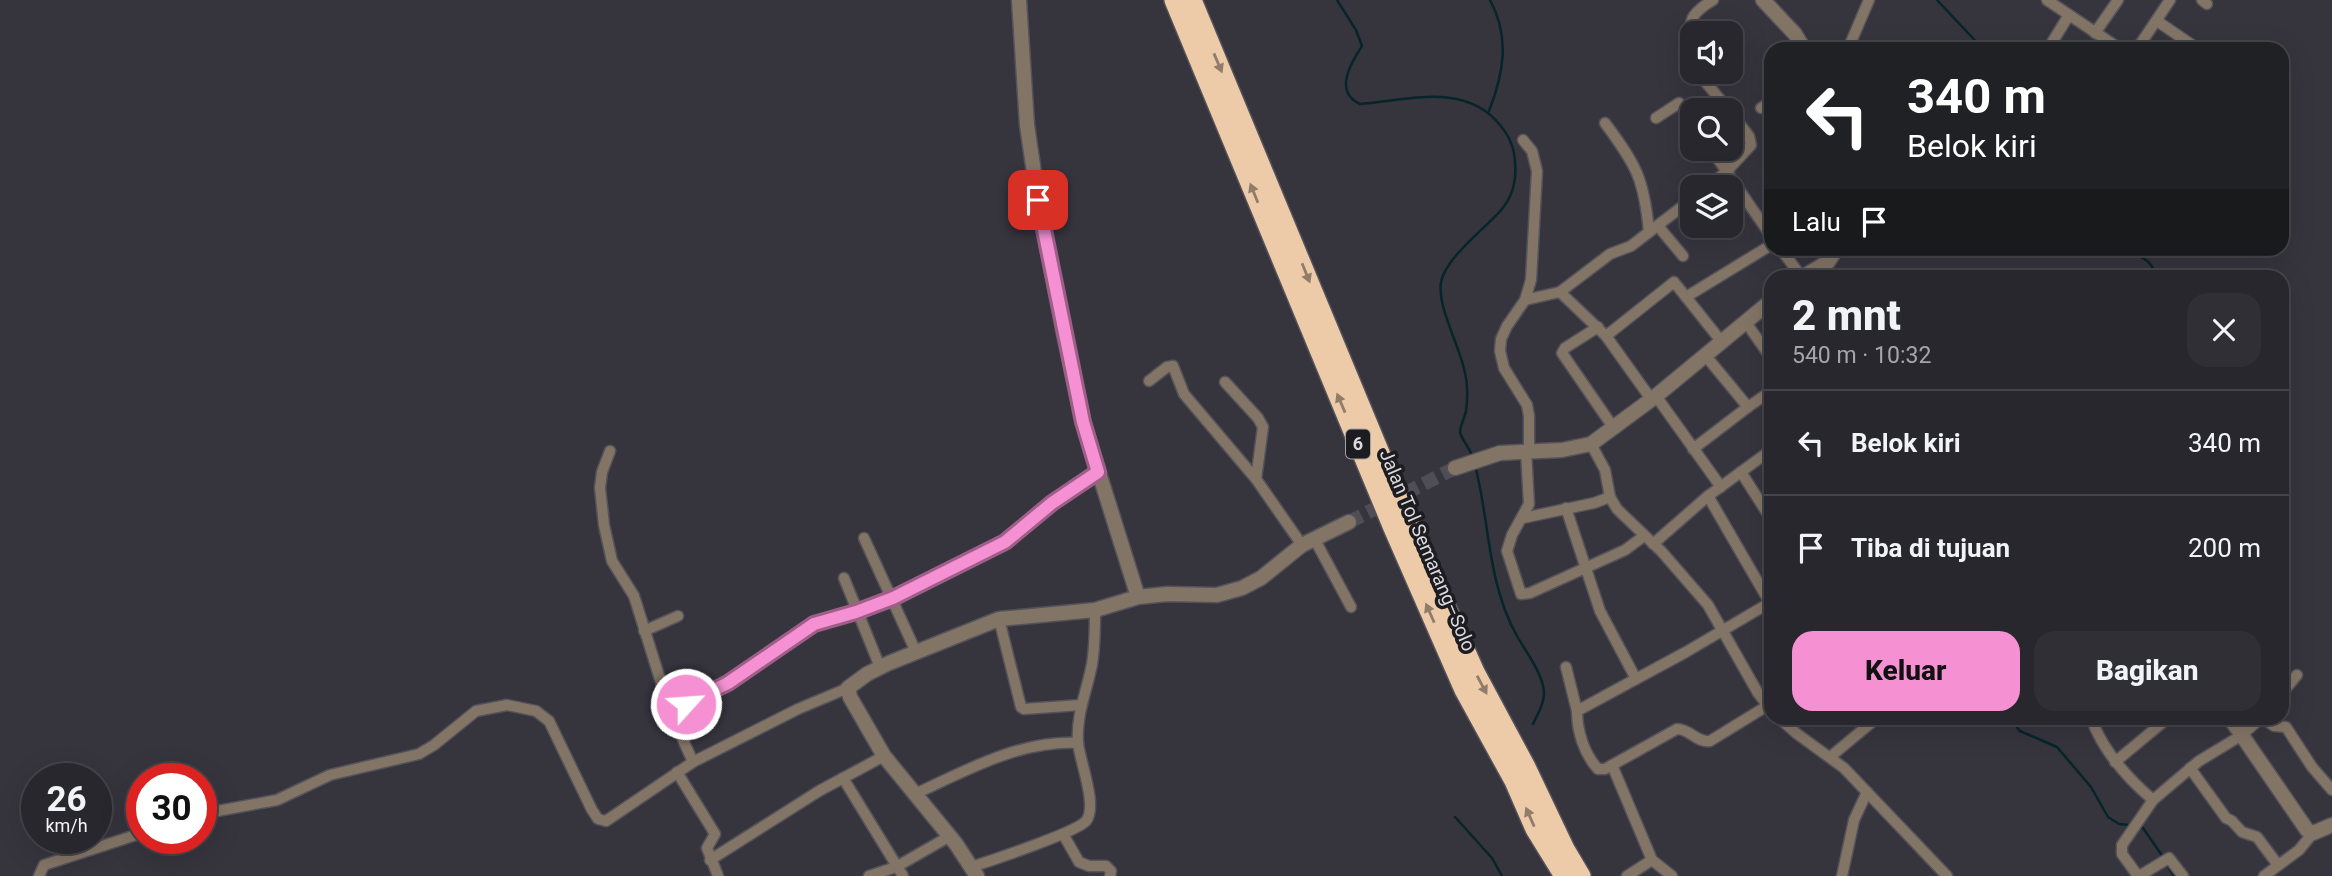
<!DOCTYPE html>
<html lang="id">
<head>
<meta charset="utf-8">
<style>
  body { margin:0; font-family:Roboto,sans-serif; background:#302f36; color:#f1f3f6; height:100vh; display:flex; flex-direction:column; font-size:26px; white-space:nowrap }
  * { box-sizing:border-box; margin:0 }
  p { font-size:23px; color:#a5a5aa }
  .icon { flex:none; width:38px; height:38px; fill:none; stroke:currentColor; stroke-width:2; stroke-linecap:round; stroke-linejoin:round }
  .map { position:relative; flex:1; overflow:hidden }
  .sheet { position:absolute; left:1764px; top:270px; width:525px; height:455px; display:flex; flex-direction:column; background:#28272e; border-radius:21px; box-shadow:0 7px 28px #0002,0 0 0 2px #44444a }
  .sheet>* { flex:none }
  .banner { position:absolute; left:1764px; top:42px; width:525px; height:214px; border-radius:21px; box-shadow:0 7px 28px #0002,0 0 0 2px #44444a; background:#202124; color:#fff; overflow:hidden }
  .buttons { position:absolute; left:1680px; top:21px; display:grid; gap:14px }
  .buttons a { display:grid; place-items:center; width:63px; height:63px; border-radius:14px; background:#28272e; box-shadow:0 7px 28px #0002,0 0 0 2px #44444a; font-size:35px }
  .speed { position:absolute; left:21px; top:763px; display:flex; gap:14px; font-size:35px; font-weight:700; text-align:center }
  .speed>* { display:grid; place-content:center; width:91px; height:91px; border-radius:50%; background:#28272e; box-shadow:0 7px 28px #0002,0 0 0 2px #44444a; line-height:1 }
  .speed small { font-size:18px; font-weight:400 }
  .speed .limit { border:10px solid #d22; background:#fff; color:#111 }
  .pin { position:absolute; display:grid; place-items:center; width:60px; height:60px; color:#fff; margin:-30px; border-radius:14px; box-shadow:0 4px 10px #0006 }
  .me { position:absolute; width:77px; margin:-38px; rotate:64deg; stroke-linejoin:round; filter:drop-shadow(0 0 5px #0008) }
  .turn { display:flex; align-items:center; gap:24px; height:147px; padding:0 28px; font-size:32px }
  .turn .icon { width:91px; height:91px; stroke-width:2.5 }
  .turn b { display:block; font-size:49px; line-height:60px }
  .then { display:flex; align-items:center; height:66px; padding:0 28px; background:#0003; gap:14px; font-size:26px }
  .round { display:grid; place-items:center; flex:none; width:74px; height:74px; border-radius:21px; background:#302f36 }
  .headline { display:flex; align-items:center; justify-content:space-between; height:119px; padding:0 28px }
  h1 { font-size:42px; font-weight:800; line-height:52px }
  .button { display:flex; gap:14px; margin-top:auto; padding:14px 28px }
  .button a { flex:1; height:80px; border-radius:21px; background:#f591d2; color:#111; font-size:28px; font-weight:800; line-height:80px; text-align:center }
  .button a+a { background:#302f36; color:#f1f3f6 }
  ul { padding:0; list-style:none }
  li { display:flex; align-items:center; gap:21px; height:105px; padding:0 28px; border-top:2px solid #44444a }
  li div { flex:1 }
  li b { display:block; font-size:26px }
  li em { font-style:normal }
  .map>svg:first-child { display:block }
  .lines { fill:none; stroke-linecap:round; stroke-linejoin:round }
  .stream { stroke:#06252a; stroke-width:2.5 }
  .tertiary-tunnel { stroke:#4f4d55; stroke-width:14; stroke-dasharray:14 7; stroke-linecap:butt }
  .minor-casing { stroke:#54525a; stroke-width:13 }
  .tertiary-casing { stroke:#54525a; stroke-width:17 }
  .motorway-casing { stroke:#54525a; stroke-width:22 }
  .minor { stroke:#837566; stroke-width:10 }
  .tertiary { stroke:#837566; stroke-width:14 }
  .motorway { stroke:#eecba8; stroke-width:19 }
  .oneway { fill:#907c6b }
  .route-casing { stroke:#9f5e88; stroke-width:18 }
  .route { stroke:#f591d2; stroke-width:12 }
  .labels { text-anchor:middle; stroke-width:7; stroke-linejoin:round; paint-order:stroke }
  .shield { fill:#1d1c20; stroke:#a2a1a6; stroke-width:2 }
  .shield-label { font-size:18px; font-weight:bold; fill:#dbdadf }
  .street-label { font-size:19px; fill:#dbdadf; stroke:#1d1c20 }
</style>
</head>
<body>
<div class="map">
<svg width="2332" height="876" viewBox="0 0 2332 876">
  <rect width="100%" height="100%" fill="#36343d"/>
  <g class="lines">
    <g class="stream">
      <path d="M1337,0L1356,30L1362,46C1350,64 1334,92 1360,104C1408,100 1466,82 1500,125C1507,133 1512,143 1514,153C1517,173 1516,192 1502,209C1486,228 1446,257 1441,282C1437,306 1459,345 1464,369C1468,383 1468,396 1466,411C1465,417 1460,426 1460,432C1461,439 1470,448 1472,456"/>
      <path d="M1937,0L1983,49"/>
      <path d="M1489,111C1504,73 1510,37 1490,0"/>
      <path d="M2124,248C2138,257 2152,258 2156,276"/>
      <path d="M1475,465C1490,522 1487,583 1517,636C1526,652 1544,675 1544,694C1544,705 1537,715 1533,724"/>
      <path d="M2010,718L2020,731L2057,747L2091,787L2108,817L2119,824L2130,825"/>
      <path d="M1455,817L1492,858L1502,876"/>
      <path d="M2140,827L2143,828L2163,857"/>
      <path d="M2166,863L2174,876"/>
    </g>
    <path class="tertiary-tunnel" d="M1349,522L1455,468"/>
    <defs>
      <g id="minor">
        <path d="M2047,0L2120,49"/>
        <path d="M2202,0L2207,4"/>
        <path d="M2157,21L2198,49"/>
        <path d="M2095,33L2118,0"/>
        <path d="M1692,46C1688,20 1690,14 1713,0"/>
        <path d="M1848,49L1869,0"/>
        <path d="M2048,49L2069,15"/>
        <path d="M2137,49L2170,0"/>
        <path d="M1697,72L1729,110"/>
        <path d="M1761,108L1771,101"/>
        <path d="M1656,118L1679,103L1692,121"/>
        <path d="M1605,123C1637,166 1644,179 1649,232"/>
        <path d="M1523,140L1532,151L1537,171L1531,280L1525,300L1507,326L1501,339L1500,351L1504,368L1527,405L1529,416V450"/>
        <path d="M1711,149L1771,236"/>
        <path d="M1707,187L1726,172L1751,145L1749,136L1731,113"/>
        <path d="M1658,226L1683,256"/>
        <path d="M1780,248L1801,276"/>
        <path d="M1686,297L1771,245"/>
        <path d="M1525,300L1560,292"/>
        <path d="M1745,321L1771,358"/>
        <path d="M1598,327L1565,348L1562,353L1613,427"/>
        <path d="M1606,336L1674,282L1721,341"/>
        <path d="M1705,355L1748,407L1771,391"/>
        <path d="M1149,381L1167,367L1173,366L1184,394L1256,479L1302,545"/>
        <path d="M1225,382L1258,418L1263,427L1256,479"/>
        <path d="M1656,396L1721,487"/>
        <path d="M1651,399L1606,336L1560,292L1610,254L1631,246L1692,199"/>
        <path d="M1591,444L1605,470L1610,497L1617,509L1662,552L1708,605L1758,693L1771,710"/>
        <path d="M1693,449L1748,407"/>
        <path d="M610,451L602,472L600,488L604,525L612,561L634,596L670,711L693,762"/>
        <path d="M1526,451L1529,504L1512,535L1507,551L1521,594L1530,593L1625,550L1644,536"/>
        <path d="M1741,472L1771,519"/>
        <path d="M1708,496L1770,603"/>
        <path d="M1566,508L1600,611L1636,679L1686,652L1771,602"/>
        <path d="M1523,518L1594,503L1610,497"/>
        <path d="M864,538L916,652"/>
        <path d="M1315,540L1351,607"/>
        <path d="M1653,544L1708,496L1771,450"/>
        <path d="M844,578L880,667"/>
        <path d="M999,619L1021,707L1024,709L1081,705"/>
        <path d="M644,631L678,616"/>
        <path d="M1566,667L1577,711"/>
        <path d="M1636,679L1577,711C1577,731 1584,754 1598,769H1605L1677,729C1690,729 1697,743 1710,741L1767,706"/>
        <path d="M2282,693L2297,675"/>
        <path d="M670,711L728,683L814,624L856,612L893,598L1005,542L1052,503L1098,472"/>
        <path d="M1779,718L1796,733L1844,768L1947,876"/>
        <path d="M2091,718C2103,751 2126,777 2153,800L2199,761L2242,735L2261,718"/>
        <path d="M2263,718L2274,726L2286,727L2312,767L2332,790"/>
        <path d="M1830,757L1877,718"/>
        <path d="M2115,762L2162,723L2163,718"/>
        <path d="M1612,765L1652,860"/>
        <path d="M2190,768L2226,818L2232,821L2242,832L2257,837L2278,865"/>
        <path d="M677,772L715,834L707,848L718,876"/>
        <path d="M843,778L903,876"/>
        <path d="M915,794C967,770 1020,740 1078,743"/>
        <path d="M201,814L277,800L330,775L419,754L434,745L476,711L507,705L536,711L549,721L592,810L598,819L606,821L693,762L798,709L848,688"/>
        <path d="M1063,834L1079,862L1089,866H1106L1111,871L1110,876"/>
        <path d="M710,860L819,791L884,756"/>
        <path d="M971,867C990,861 1077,832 1086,821C1098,806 1080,762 1078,743C1076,714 1087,691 1092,664C1095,646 1095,628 1095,610"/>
        <path d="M39,876L44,865L142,833"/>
        <path d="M869,876L896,867L950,836"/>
        <path d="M1627,876L1652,860L1672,876"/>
        <path d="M1842,876L1854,820L1867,792"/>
        <path d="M2138,876L2122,854V845L2153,800"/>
        <path d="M2139,876L2169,858L2183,876"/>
        <path d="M2264,876L2299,850L2313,833"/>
      </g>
      <g id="tertiary">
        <path d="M1019,0L1027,125L1038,200L1064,334L1083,422L1138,597"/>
        <path d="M1763,0L1795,34L1804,49"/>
        <path d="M1804,276L1828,262L1837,248"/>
        <path d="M1455,468L1500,453L1562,450L1591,444L1656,396L1771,301"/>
        <path d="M2230,718L2307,830L2313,833L2332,825"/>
        <path d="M977,876L956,844L884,756L850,697L848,688L867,674L889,663L999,619L1095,610L1138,597L1167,594L1217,595L1242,588L1261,578L1302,545L1349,522"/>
      </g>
      <g id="motorway">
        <path d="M1174,0L1393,528L1464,690L1514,781L1535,829L1564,876"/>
        <path d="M1192,0L1407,518L1475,672L1526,767L1565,849L1581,876"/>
      </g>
    </defs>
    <use href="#minor" class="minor-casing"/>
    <use href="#tertiary" class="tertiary-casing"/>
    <use href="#motorway" class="motorway-casing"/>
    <use href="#minor" class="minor"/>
    <use href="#tertiary" class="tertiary"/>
    <use href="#motorway" class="motorway"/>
  </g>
  <defs><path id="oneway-solid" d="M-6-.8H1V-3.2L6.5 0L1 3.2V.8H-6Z" transform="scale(1.75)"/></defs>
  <g class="oneway">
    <use href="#oneway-solid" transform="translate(1218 63) rotate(67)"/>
    <use href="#oneway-solid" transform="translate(1254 193) rotate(-112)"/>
    <use href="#oneway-solid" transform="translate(1306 273) rotate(68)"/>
    <use href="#oneway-solid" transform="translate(1341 403) rotate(-113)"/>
    <use href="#oneway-solid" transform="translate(1430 613) rotate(-114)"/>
    <use href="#oneway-solid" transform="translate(1482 685) rotate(62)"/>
    <use href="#oneway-solid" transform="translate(1530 817) rotate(-114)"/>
  </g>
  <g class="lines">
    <defs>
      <path id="route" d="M686,704L728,683L814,624L856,612L893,598L1005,542L1052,503L1098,472L1083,422L1038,200"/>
    </defs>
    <use href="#route" class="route-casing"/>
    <use href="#route" class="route"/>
  </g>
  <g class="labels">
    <rect class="shield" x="1346" y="429.5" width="24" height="29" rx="5"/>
    <g class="shield-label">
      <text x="1358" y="450">6</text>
    </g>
    <g class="street-label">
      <text transform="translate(1428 550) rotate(67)" y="7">Jalan Tol Semarang–Solo</text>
    </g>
  </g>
</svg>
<div class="buttons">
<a><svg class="icon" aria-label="sound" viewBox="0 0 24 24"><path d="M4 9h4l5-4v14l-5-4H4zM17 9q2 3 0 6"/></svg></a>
<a><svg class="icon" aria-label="search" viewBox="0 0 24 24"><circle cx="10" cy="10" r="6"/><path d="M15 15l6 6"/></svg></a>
<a><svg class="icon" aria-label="layers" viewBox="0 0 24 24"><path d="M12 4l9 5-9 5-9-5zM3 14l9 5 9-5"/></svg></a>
</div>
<div class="speed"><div>26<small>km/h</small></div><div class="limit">30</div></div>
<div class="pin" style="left:1038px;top:200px;background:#d93025"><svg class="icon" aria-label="arrive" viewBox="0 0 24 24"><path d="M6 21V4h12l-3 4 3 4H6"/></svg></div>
<svg class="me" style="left:686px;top:704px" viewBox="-20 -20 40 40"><circle r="17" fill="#f591d2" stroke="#fff" stroke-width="3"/><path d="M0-11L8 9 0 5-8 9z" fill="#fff"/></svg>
<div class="banner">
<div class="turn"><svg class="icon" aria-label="left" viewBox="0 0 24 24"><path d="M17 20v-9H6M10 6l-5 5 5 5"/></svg><div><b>340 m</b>Belok kiri</div></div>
<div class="then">Lalu<svg class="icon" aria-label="arrive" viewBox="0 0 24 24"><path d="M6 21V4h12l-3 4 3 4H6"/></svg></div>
</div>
<section class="sheet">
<div class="headline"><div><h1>2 mnt</h1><p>540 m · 10:32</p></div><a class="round"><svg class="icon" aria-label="close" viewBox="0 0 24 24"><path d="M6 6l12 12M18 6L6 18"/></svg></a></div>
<ul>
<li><svg class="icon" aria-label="left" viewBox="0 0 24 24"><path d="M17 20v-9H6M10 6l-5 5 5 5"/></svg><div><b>Belok kiri</b></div><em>340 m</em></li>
<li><svg class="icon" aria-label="arrive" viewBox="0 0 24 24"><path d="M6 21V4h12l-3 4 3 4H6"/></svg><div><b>Tiba di tujuan</b></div><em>200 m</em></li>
</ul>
<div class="button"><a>Keluar</a><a>Bagikan</a></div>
</section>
</div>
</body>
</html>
